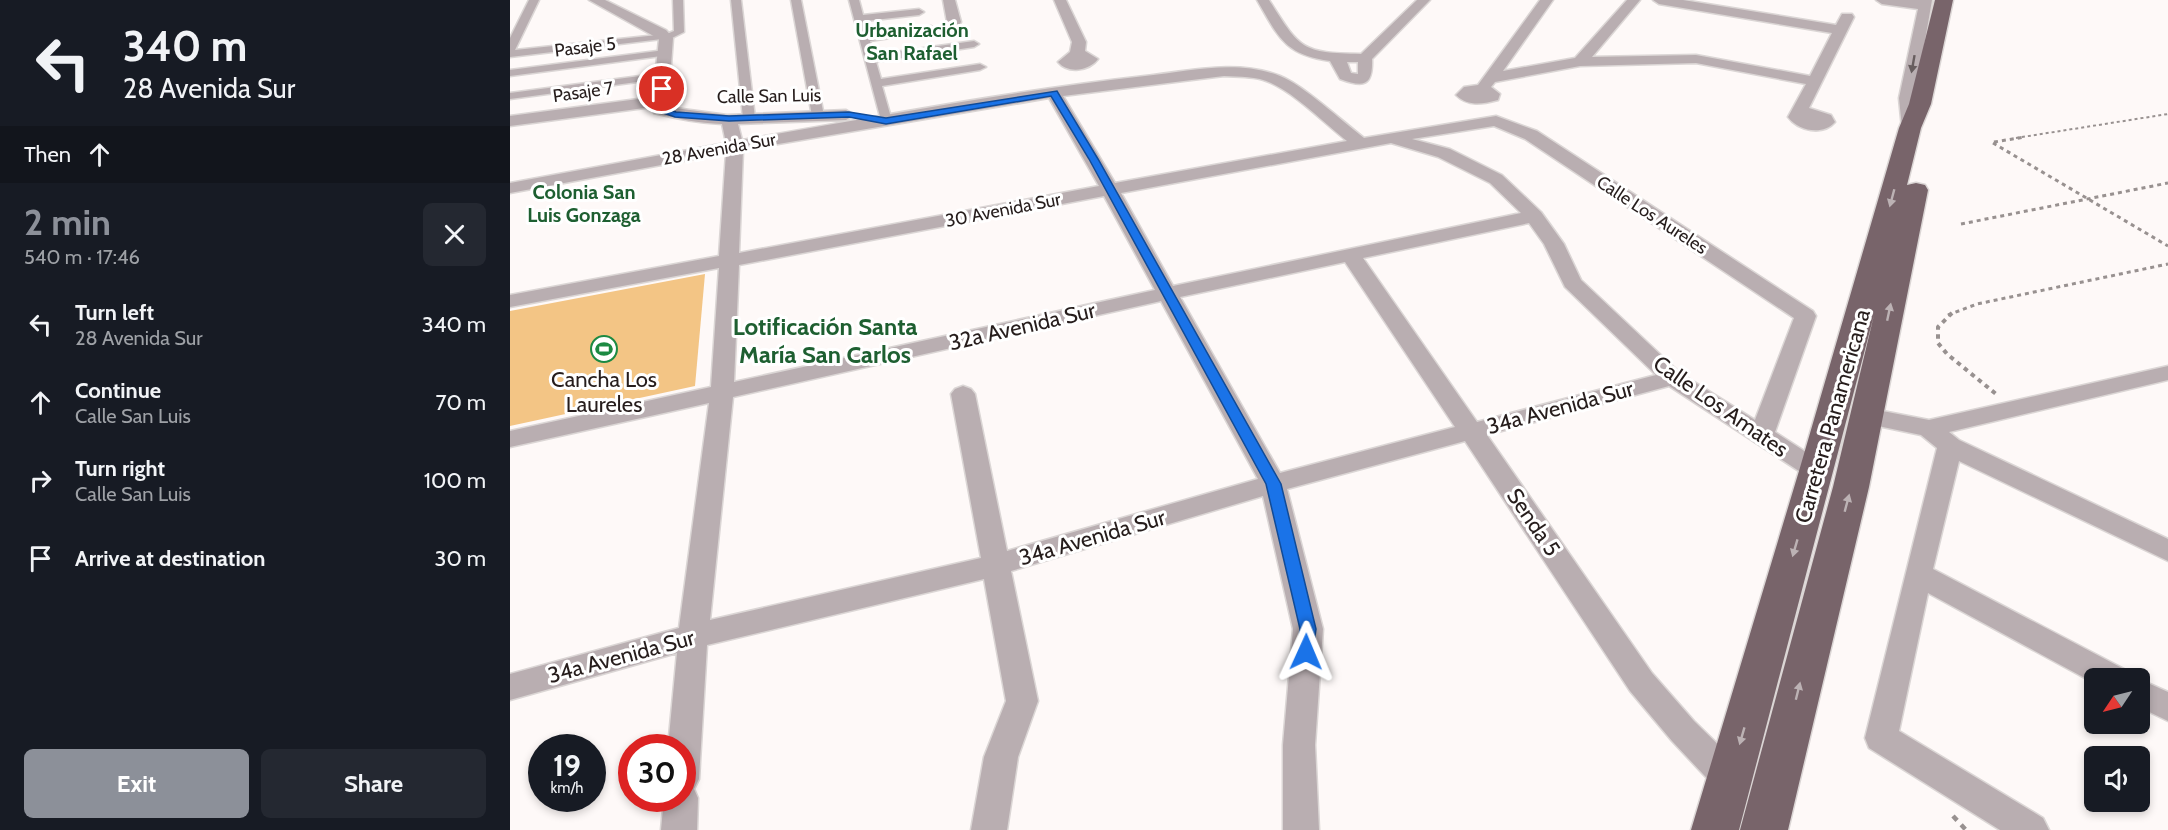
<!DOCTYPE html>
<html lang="en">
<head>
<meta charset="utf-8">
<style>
  body { margin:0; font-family:Cabin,sans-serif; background:#242831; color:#f1f3f6; height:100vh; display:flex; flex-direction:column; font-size:22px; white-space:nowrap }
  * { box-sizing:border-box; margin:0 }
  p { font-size:20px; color:#9ea1a6 }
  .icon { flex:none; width:33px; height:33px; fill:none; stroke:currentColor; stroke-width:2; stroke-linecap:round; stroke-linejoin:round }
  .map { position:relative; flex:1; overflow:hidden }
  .drawer { display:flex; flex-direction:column; background:#171b24; width:510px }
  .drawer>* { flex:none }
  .hud { background:#171b24; color:#f1f3f6; overflow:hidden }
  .needle { width:39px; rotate:235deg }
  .buttons { position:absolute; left:1574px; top:668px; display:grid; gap:12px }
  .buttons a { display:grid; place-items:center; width:66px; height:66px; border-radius:9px; background:#171b24; box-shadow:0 3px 9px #0003; font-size:30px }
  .speed { position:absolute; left:18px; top:734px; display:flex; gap:12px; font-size:30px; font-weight:700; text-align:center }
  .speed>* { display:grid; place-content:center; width:78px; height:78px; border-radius:50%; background:#171b24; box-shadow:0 3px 9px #0003; line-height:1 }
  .speed small { font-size:15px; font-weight:400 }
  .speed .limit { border:9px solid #d22; background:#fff; color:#111 }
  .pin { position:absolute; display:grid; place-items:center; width:51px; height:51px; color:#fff; margin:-26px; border:3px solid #fff; border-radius:50%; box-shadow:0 2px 6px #0007 }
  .me { position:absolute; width:66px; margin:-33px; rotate:1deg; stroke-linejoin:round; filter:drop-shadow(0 0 4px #0008) }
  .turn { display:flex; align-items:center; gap:21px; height:126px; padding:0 24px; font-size:27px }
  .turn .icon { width:78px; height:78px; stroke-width:2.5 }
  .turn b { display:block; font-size:42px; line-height:51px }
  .then { display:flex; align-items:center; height:57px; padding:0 24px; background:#0003; gap:12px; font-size:22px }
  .round { display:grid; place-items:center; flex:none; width:63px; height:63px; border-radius:9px; background:#242831 }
  .head { display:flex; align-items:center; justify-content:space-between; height:102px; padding:0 24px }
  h1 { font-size:36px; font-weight:700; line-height:45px; color:#8c9099 }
  .action { display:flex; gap:12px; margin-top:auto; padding:12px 24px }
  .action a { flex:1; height:69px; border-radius:9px; background:#8c9099; color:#fff; font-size:24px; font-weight:700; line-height:69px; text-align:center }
  .action a+a { background:#242831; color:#f1f3f6 }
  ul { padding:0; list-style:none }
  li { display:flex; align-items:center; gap:18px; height:78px; padding:0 24px }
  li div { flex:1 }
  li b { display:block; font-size:22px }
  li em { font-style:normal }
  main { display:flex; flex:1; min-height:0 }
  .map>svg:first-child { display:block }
  .green { fill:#f3c585 }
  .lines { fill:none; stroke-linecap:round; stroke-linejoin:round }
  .pedestrian-casing { stroke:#dbd6d5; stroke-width:3 }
  .minor-casing { stroke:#dbd6d5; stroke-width:3 }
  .trunk-casing { stroke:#dbd6d5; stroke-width:3 }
  .path-far3 { stroke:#989190; stroke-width:2; stroke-dasharray:3 3; stroke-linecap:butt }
  .path-far2 { stroke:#989190; stroke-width:3; stroke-dasharray:4 4; stroke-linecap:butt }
  .path-far1 { stroke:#989190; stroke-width:4; stroke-dasharray:4.5 4.5; stroke-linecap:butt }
  .path { stroke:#989190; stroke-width:4.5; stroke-dasharray:6 6; stroke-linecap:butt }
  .pedestrian { fill:#b9aeb1; fill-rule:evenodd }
  .minor { fill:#b9aeb1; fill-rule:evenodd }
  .trunk { fill:#78646a; fill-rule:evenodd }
  .oneway { fill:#685e5f }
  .oneway2 { fill:#bcb2b4 }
  .route { fill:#1a73e8; stroke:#114b97; stroke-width:1.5 }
  .labels { text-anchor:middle; stroke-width:6; stroke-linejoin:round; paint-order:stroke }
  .far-street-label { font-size:18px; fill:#261d1c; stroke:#fff }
  .far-neighbourhood-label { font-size:20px; font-weight:bold; fill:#1e5f31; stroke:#fff }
  .street-label { font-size:22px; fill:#261d1c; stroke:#fff }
  .poi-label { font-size:22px; fill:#261d1c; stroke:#fff }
  .neighbourhood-label { font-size:24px; font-weight:bold; fill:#1e5f31; stroke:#fff }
</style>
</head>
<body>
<main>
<section class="drawer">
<div class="hud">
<div class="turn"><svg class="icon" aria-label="left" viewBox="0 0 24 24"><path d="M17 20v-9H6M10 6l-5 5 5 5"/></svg><div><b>340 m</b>28 Avenida Sur</div></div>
<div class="then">Then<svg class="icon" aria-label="ahead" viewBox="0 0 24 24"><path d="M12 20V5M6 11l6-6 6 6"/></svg></div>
</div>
<div class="head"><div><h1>2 min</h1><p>540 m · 17:46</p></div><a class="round"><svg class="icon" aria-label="close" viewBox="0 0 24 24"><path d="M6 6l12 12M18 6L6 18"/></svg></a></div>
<ul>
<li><svg class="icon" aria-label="left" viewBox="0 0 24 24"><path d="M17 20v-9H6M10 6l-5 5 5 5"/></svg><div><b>Turn left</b><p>28 Avenida Sur</p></div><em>340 m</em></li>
<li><svg class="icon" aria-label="ahead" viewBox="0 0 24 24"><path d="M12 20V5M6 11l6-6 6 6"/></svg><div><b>Continue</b><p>Calle San Luis</p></div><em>70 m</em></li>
<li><svg class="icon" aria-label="right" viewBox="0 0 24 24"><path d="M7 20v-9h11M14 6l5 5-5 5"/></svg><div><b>Turn right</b><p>Calle San Luis</p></div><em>100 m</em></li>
<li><svg class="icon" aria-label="arrive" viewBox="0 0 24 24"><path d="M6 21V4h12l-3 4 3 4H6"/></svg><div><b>Arrive at destination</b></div><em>30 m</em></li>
</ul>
<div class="action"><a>Exit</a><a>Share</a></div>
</section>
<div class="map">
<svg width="1658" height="830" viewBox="0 0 1658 830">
  <rect width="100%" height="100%" fill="#fef9f8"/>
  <path class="green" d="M195,274L185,386L0,426V311Z"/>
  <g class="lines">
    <defs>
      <g id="pedestrian">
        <path d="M19,0H29L5,50L157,34L164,31L163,0H173L174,32L156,41L152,39L0,57V38Z"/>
        <path d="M221,0H231L245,118L239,122L233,118Z"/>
        <path d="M281,0H291L314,116L308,120L302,116Z"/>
        <path d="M339,0H349L353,15L409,9L414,12L409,15L355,21L359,35L421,26L426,29L421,32L360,41L364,55L464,41L469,44L464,47L366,62L371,79L470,64L476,67L470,70L372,86L382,121L380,124H372Z"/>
        <path d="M155,50L159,51V55L0,76V70Z"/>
        <path d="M153,73L159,76L157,78L0,99V93Z"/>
      </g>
      <g id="minor">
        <path d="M79,0H95L156,30L163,38L158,107L217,115L336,110L344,115L336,120L228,124L232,140C366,117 500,91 635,76C679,71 728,59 770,76C793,85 832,121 854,138L986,116L1027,131L1303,311L1306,316L1265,432L1316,465L1320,471L1316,477L1307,480L1298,477L1159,386L977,435L1142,673L1184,721L1232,768L1237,779L1232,790L1220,794L1208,790L1162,741L1120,691L955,441L777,489L813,629L805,745L809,830H773V745L783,629L753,496L501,571L528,701L508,757L497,830H461L474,757L496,701L474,579L197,645L189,779L184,789L188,798L187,830H151L154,798H172V747H158L167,653L0,700V674L169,628L199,403L0,447V431L201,387L209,268L0,307V295L209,256L216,153L0,193V183L216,143L212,124C189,123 167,119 144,113L142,107L0,126V116L143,97L149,39ZM714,76C729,77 747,76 761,83C787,95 814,123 837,141L605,183L553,96ZM539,98L589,186L229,253L233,150ZM984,126L1015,139L1284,318L1245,420L1170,373L1071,280L1054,244L1031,212L992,175L940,149L902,139ZM881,143L928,157L980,183L1011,213L663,286L611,193ZM594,196L645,290L224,382L229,265ZM1019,223L1034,244L1055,287L1146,375L967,422L853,258ZM835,262L945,427L770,473L670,297ZM651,301L748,479L497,551L465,394L461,389L453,386L445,389L441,394L471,558L200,620L223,397Z"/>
        <path d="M433,0H445L451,22L449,25L444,26L437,22Z"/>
        <path d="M544,0H556L576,42L575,51L588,59C579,71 558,74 548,62L560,52L562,42Z"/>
        <path d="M747,0H759C790,49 791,53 851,54L907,0H920L862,59C863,86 854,88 830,79L820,61C774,55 768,36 747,0ZM837,62H848V74L841,73Z"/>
        <path d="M1030,0H1043L993,71L1065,58L1117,0H1130L1082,57L1186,55L1300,76L1322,33L1149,4L1143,0H1173L1326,25L1332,14H1342L1344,17L1299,108L1321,115L1325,122C1313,136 1288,131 1278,117L1296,84L1186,63L1070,66L985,82L981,87L990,94L988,100C973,104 958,107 946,95L954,87L968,85Z"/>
        <path d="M1366,0H1422L1405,98L1408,128L1406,131L1400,133L1392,128L1389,98L1408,9L1372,4Z"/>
        <path d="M1658,366V380L1439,432L1449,440L1658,539V561L1449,461L1423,569L1614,669L1618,678H1584V683L1418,593L1389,731L1533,818L1539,830H1490L1359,748L1355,738L1427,448L1411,435L1349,422L1345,416L1349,410L1357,408L1419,420Z"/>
        <path d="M1629,679L1658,692V721L1629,707Z"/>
      </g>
      <path id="trunk" d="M1425,0H1443L1421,104L1411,128L1397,185L1406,183L1415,185L1418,190L1359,487L1278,830H1230L1323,487L1364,315L1229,830H1181L1289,471L1389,128L1399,104Z"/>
    </defs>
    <use href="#pedestrian" class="pedestrian-casing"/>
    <use href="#minor" class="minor-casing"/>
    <use href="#trunk" class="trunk-casing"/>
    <path class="path-far3" d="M1506,138L1658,114"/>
    <g class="path-far2">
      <path d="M1484,142L1515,137"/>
      <path d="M1483,143L1658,246"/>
      <path d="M1451,224L1658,183"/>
      <path d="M1438,315L1467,304L1658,264"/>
    </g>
    <path class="path-far1" d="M1442,313L1428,327V343L1437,354L1486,394"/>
    <path class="path" d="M1443,816L1456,830"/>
    <use href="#pedestrian" class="pedestrian"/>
    <use href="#minor" class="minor"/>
    <use href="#trunk" class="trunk"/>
  </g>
  <defs><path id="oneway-solid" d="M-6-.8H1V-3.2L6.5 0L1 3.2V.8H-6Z" transform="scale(1.5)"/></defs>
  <use class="oneway" href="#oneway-solid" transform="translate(1403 64) rotate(100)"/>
  <g class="oneway2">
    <use href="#oneway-solid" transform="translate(1382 198) rotate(105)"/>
    <use href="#oneway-solid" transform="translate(1379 312) rotate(-78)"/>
    <use href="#oneway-solid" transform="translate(1337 503) rotate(-75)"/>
    <use href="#oneway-solid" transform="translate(1285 548) rotate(106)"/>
    <use href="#oneway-solid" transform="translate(1288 691) rotate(-76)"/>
    <use href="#oneway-solid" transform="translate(1232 736) rotate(106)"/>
  </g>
  <path class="route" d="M152,86L156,89L155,108L166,112L219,116L339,112L376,118L547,91L588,159L771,484L806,629L802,658L796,660L790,658L787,652L790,629L756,484L579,159L541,96L376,124L339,117L219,121L165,117L147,111L148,89Z"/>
  <defs>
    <symbol id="stadium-ring" viewBox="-11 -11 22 22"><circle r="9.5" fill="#fff" stroke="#1c8a42" stroke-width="1.5"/><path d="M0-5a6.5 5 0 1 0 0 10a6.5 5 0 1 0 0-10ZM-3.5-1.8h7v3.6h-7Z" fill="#1c8a42"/></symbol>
  </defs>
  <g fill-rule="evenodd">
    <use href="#stadium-ring" x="79" y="334" width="30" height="30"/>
  </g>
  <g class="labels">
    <g class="far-street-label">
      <text transform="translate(75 47) rotate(-7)" y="6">Pasaje 5</text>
      <text transform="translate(73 92) rotate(-8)" y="6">Pasaje 7</text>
      <text transform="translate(259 96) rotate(-1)" y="6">Calle San Luis</text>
      <text transform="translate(209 149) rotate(-10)" y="6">28 Avenida Sur</text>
      <text transform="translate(493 210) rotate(-11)" y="6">30 Avenida Sur</text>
      <text transform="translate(1142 215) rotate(33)" y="6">Calle Los Aureles</text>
    </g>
    <g class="far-neighbourhood-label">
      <text x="402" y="37">Urbanización<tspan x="402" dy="23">San Rafael</tspan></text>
      <text x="74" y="199">Colonia San<tspan x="74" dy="23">Luis Gonzaga</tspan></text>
    </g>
    <g class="street-label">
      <text transform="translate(512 326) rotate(-13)" y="8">32a Avenida Sur</text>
      <text transform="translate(1211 406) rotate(35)" y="8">Calle Los Amates</text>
      <text transform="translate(1050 407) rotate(-15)" y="8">34a Avenida Sur</text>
      <text transform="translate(1322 416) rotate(-74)" y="8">Carretera Panamericana</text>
      <text transform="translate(1024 522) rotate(56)" y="8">Senda 5</text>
      <text transform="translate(582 537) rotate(-16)" y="8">34a Avenida Sur</text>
      <text transform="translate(111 656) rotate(-15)" y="8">34a Avenida Sur</text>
    </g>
    <g class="poi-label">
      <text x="94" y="387">Cancha Los<tspan x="94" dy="25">Laureles</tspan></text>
    </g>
    <g class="neighbourhood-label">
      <text x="315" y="335">Lotificación Santa<tspan x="315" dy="28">María San Carlos</tspan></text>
    </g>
  </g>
</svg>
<div class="buttons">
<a><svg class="needle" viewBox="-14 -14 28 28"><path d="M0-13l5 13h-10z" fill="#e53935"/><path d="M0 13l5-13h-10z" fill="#9ea1a6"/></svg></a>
<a><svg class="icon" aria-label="sound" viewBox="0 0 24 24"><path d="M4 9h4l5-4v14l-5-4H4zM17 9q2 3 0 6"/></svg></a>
</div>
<div class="speed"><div>19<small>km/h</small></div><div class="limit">30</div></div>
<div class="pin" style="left:152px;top:89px;background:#d93025"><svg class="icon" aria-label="arrive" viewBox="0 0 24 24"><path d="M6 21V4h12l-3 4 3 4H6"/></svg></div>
<svg class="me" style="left:796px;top:652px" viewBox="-20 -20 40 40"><path d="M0-17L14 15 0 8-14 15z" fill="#1a73e8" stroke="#fff" stroke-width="4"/></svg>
</div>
</main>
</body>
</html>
